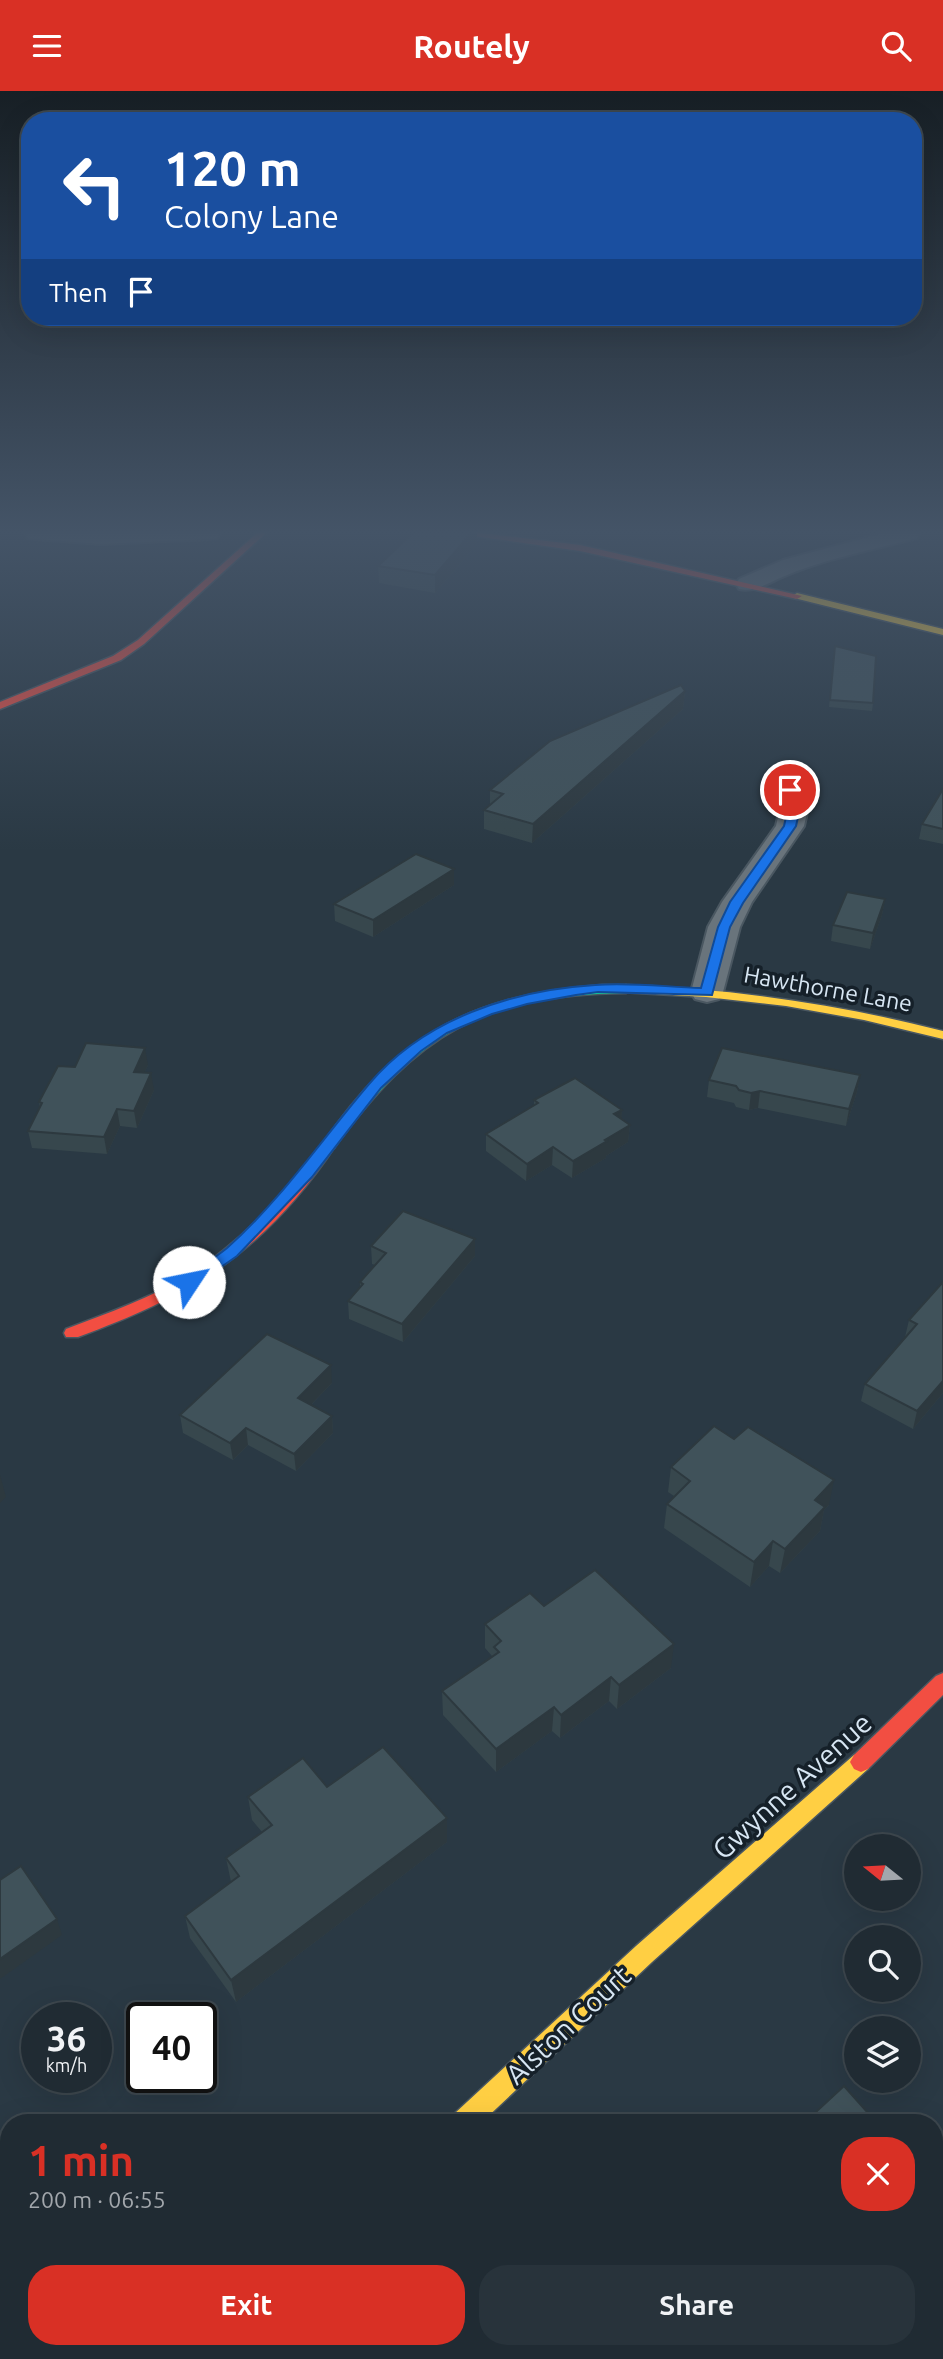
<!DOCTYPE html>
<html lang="en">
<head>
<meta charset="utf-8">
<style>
  body { margin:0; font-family:Ubuntu,sans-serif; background:#28333b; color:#f1f3f6; height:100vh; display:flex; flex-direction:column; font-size:26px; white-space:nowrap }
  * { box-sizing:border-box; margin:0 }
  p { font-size:23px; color:#a2a7ac }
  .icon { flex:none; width:38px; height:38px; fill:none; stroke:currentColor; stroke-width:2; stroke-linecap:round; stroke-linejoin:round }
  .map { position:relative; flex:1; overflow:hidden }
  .sheet { position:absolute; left:0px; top:2023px; width:943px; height:245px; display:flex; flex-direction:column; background:#202b33; border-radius:28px 28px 0 0; box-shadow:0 7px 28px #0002,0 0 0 2px #3d474e }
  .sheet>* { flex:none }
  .top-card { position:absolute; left:21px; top:21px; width:901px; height:214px; border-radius:28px; box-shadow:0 7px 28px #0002,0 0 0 2px #3d474e; background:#1a4fa0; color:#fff; overflow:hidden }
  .needle { width:46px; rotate:288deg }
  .tools { position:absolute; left:844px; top:1743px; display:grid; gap:14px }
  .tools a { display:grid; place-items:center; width:77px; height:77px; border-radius:50%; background:#202b33; box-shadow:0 7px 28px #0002,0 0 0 2px #3d474e; font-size:35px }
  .speed { position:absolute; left:21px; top:1911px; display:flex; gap:14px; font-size:35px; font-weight:700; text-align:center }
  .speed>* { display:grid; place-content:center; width:91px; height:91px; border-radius:50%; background:#202b33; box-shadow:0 7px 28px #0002,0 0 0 2px #3d474e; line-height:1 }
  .speed small { font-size:18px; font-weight:400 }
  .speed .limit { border:4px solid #111; border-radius:10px; background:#fff; color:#111 }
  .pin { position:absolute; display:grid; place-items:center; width:60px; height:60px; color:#fff; margin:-30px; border:4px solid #fff; border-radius:50%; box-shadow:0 2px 7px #0007 }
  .me { position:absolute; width:77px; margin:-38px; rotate:56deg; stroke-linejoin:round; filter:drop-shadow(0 0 5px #0008) }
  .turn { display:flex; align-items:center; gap:24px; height:147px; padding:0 28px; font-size:32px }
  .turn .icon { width:91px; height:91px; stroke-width:2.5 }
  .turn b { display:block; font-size:49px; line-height:60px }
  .then { display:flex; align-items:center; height:66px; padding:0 28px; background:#0003; gap:14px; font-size:26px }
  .round { display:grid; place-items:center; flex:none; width:74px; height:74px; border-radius:28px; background:#28333b }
  .overview { display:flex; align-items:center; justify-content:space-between; height:119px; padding:0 28px }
  h1 { font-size:42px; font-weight:700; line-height:52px; color:#d93025 }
  .primary-button { display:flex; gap:14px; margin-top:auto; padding:14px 28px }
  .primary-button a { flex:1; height:80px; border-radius:28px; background:#d93025; color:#fff; font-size:28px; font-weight:700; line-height:80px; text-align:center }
  .primary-button a+a { background:#28333b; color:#f1f3f6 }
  header { display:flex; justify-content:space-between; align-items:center; height:91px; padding:0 28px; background:#d93025; color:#fff; font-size:32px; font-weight:700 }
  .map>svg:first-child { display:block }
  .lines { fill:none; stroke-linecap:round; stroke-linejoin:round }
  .street-casing { stroke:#4a5761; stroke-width:4 }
  .fast-casing { stroke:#4a5761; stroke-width:3 }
  .slow-casing { stroke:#4a5761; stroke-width:3 }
  .jam-casing { stroke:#4a5761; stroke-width:3 }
  .street { fill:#69747c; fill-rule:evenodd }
  .fast { fill:#16e098; fill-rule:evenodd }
  .slow { fill:#ffcf43; fill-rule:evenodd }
  .jam { fill:#f24e42; fill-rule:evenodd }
  .wall { fill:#37474d }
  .shaded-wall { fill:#2d393f }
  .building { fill:#40525a; stroke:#2d393f; stroke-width:2 }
  .route { fill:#1a73e8; stroke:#114b97; stroke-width:2 }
  .labels { text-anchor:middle; stroke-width:7; stroke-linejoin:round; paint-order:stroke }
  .street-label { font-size:23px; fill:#d7e6f3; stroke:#152029 }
  .near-street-label { font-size:28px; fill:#d7e6f3; stroke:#152029 }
</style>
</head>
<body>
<header><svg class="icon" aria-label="menu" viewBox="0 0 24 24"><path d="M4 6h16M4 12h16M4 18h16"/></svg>Routely<svg class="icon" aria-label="search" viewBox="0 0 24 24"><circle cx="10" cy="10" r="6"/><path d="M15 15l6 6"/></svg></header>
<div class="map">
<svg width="943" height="2268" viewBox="0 0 943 2268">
  <rect width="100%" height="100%" fill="#2a3944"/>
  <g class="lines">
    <defs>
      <g id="street">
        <path d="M25,442H220L217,447L209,448L101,453L36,448L28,447Z"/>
        <path d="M884,442H920L917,447C871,459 823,468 780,487C767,493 754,501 739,498L736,493L739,488L783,469Z"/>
        <path d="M790,691L800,693L808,717L804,735L752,811L740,836L723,901L719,908L707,911L695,908L691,901L708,836L722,811L776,735L780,717L776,699L780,693Z"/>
        <path d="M424,2259H494L497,2268H428Z"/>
      </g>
      <path id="fast" d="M602,894H626L633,898L626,902C482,904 418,942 334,1057H324L322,1054C396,944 471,904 602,894Z"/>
      <g id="slow">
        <path d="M797,502L943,538V544L794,507L792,505Z"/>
        <path d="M626,894C734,898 838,913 943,940V948L864,929L786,915L706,906L621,901L619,898Z"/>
        <path d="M861,1661L868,1664L872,1671L868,1678L652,1871L481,2032H451L454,2023L636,1855L854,1664Z"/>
      </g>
      <g id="jam">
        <path d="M257,442H266L144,553L121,569L0,618V611L113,565L138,549Z"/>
        <path d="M453,442H481L580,454L802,505L797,508L580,460Z"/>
        <path d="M329,1049L336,1054C265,1160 195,1203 78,1246H66L64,1242L66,1238C108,1222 151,1207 190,1183C244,1150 286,1101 324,1051Z"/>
        <path d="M943,1582V1604L868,1678L861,1681L854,1678L850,1671L854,1664L936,1585Z"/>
      </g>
    </defs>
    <use href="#street" class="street-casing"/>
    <use href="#fast" class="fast-casing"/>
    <use href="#slow" class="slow-casing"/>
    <use href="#jam" class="jam-casing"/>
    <use href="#street" class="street"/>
    <use href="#fast" class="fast"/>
    <use href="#slow" class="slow"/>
    <use href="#jam" class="jam"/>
  </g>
  <g class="wall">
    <path d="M413,442H477V453L435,502L379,492L378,475Z"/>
    <path d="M835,555L873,612L872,620L829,616Z"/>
    <path d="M685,600L683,618L532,752L484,738V719L490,713V699Z"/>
    <path d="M943,698V753L919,748L922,733Z"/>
    <path d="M454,794L373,846L335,830L334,813Z"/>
    <path d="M885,808L882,824L870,858L831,850L833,834Z"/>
    <path d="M148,974L144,982L154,999L137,1037L120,1035L107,1063L32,1057L28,1040L40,1017L39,1011L75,976Z"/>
    <path d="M860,984L857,1001L846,1035L758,1017L749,1019L736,1016L734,1012L707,1006L709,989Z"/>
    <path d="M534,1009L622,1019L621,1028L630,1034L628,1051L606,1065V1067L572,1087L552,1074L526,1090L486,1060V1043L534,1014Z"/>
    <path d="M475,1148V1165L403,1251L349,1228L348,1210L360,1196V1191L375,1174L372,1173L371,1155Z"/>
    <path d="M943,1191V1302L913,1338L861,1310L865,1293L905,1246L909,1229Z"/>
    <path d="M332,1292L311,1314L332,1325L333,1342L296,1380L248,1354L233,1369L183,1342L180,1324Z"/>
    <path d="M671,1376L829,1414L824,1419L820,1440L780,1482L769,1475L750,1496L664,1437L667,1413L674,1405L668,1401Z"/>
    <path d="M544,1515L671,1577L617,1618L609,1610L560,1647L552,1640L496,1681L443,1624L442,1600L492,1565L485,1557V1533Z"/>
    <path d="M327,1696L447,1751L236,1911L190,1847L185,1825L231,1791L226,1767L262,1741L252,1729L248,1706Z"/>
    <path d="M758,2259H776L767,2268H765Z"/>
  </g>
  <g class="shaded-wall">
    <path d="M471,442H477V453L435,502V484Z"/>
    <path d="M685,600L683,618L532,752L533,733Z"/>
    <path d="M454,778V794L373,846V829Z"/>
    <path d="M885,808L882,824L870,858L873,842Z"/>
    <path d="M145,957L148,974L137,998L134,981Z"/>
    <path d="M151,982L154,999L137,1037L134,1020Z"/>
    <path d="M860,984L857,1001L846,1035L849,1018Z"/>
    <path d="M760,1000L758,1017L749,1019L751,1002Z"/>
    <path d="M117,1018L120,1035L107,1063L104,1046Z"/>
    <path d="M622,1019L621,1036L614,1023Z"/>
    <path d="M630,1034L628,1051L606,1065V1067L572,1087L573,1070L605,1049Z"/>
    <path d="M553,1056L552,1074L526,1090L527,1073Z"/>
    <path d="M475,1148V1165L403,1251L402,1233Z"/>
    <path d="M331,1274L332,1292L300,1325L298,1307Z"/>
    <path d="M943,1290V1302L913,1338L917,1320Z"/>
    <path d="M332,1325L333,1342L296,1380L294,1363Z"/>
    <path d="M246,1337L248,1354L233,1369L230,1352Z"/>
    <path d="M0,1384L6,1406L0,1412Z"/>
    <path d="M834,1389L829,1414L824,1419L820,1440L780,1482L785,1458L815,1409Z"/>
    <path d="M773,1450L769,1475L750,1496L754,1471Z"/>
    <path d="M674,1553L671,1577L617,1618L619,1594Z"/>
    <path d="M611,1586L609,1610L560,1647L561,1624Z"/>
    <path d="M554,1616L552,1640L496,1681V1658Z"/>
    <path d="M447,1727V1751L236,1911L231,1889Z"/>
    <path d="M57,1828L62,1844L0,1888V1868Z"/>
    <path d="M769,2259H776L766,2268Z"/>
  </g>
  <g class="building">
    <path d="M413,442H471L435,484L378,475Z"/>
    <path d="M835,555L876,565L873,612L830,609Z"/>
    <path d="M681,594L685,600L533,733L484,719L503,703L490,699L550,650Z"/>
    <path d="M943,698V738L922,733Z"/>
    <path d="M416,763L454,778L373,829L334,813Z"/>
    <path d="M847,801L885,808L873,842L833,834Z"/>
    <path d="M86,952L145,957L134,981L151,982L134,1020L117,1018L104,1046L28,1040L42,1012L39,1011L58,975L75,976Z"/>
    <path d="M722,957L860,984L849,1018L760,1000L751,1002L739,999L736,995L709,989Z"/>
    <path d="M575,987L622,1019L614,1023L630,1034L605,1049L607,1050L573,1070L553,1056L527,1073L486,1043L538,1012L534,1009Z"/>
    <path d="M403,1120L475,1148L402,1233L348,1210L363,1193L360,1191L386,1162L371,1155Z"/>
    <path d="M943,1191V1290L917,1320L865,1293L917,1233L909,1229Z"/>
    <path d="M267,1243L331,1274L298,1307L332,1325L294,1363L246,1337L230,1352L180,1324Z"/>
    <path d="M714,1335L734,1348L748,1336L834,1389L815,1409L825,1416L785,1458L773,1450L754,1471L667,1413L690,1390L671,1376Z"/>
    <path d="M595,1479L674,1553L619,1594L611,1586L561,1624L554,1616L496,1658L442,1600L499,1561L494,1556L501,1550L485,1533L530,1502L544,1515Z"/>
    <path d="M383,1656L447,1727L231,1889L185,1825L239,1785L226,1767L272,1734L248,1706L303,1667L327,1696Z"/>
    <path d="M21,1775L57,1828L0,1868V1789Z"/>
    <path d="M844,1995L877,2032H804Z"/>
  </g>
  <linearGradient id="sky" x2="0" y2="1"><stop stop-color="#171f25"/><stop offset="0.58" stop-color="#445467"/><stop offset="1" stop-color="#445467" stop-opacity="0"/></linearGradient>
  <rect width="943" height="760" fill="url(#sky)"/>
  <path class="route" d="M786,696L796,699L800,717L796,735L743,812L730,836L712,904L598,901L576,904L527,913L492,923L447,942L421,960L381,997L312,1086L237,1165L194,1195H183L180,1191L183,1187C197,1177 214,1168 227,1157C281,1109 322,1048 369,993C424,928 512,899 595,894C630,891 666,896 701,897L718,836L730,811L784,735L788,717Z"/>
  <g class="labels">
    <g class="street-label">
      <text transform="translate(828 898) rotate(10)" y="8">Hawthorne Lane</text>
    </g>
    <g class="near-street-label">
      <text transform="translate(792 1695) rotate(-42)" y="10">Gwynne Avenue</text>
      <text transform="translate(568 1934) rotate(-43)" y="10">Alston Court</text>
    </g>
  </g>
</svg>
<div class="tools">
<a><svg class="needle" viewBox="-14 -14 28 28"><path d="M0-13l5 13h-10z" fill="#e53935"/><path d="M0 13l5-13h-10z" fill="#a2a7ac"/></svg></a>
<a><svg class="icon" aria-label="search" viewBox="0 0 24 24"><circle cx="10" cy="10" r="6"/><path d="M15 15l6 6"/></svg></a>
<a><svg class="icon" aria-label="layers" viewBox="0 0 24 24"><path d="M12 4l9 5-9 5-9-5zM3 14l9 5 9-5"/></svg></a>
</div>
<div class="speed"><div>36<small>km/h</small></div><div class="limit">40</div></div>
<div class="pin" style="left:790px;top:699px;background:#d93025"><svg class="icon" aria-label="arrive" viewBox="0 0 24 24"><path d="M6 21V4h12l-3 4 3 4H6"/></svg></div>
<svg class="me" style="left:189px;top:1191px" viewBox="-20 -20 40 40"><circle r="19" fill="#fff"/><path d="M0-13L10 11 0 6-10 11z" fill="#1a73e8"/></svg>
<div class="top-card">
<div class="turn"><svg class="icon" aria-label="left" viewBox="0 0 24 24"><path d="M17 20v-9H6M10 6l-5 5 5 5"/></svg><div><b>120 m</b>Colony Lane</div></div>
<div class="then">Then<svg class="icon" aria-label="arrive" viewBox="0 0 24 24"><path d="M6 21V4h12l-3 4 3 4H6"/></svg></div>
</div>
<section class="sheet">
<div class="overview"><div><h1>1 min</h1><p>200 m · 06:55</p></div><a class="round" style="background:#d93025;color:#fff"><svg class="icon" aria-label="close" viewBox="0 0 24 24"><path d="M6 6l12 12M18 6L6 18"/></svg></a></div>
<div class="primary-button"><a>Exit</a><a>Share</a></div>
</section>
</div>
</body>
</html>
